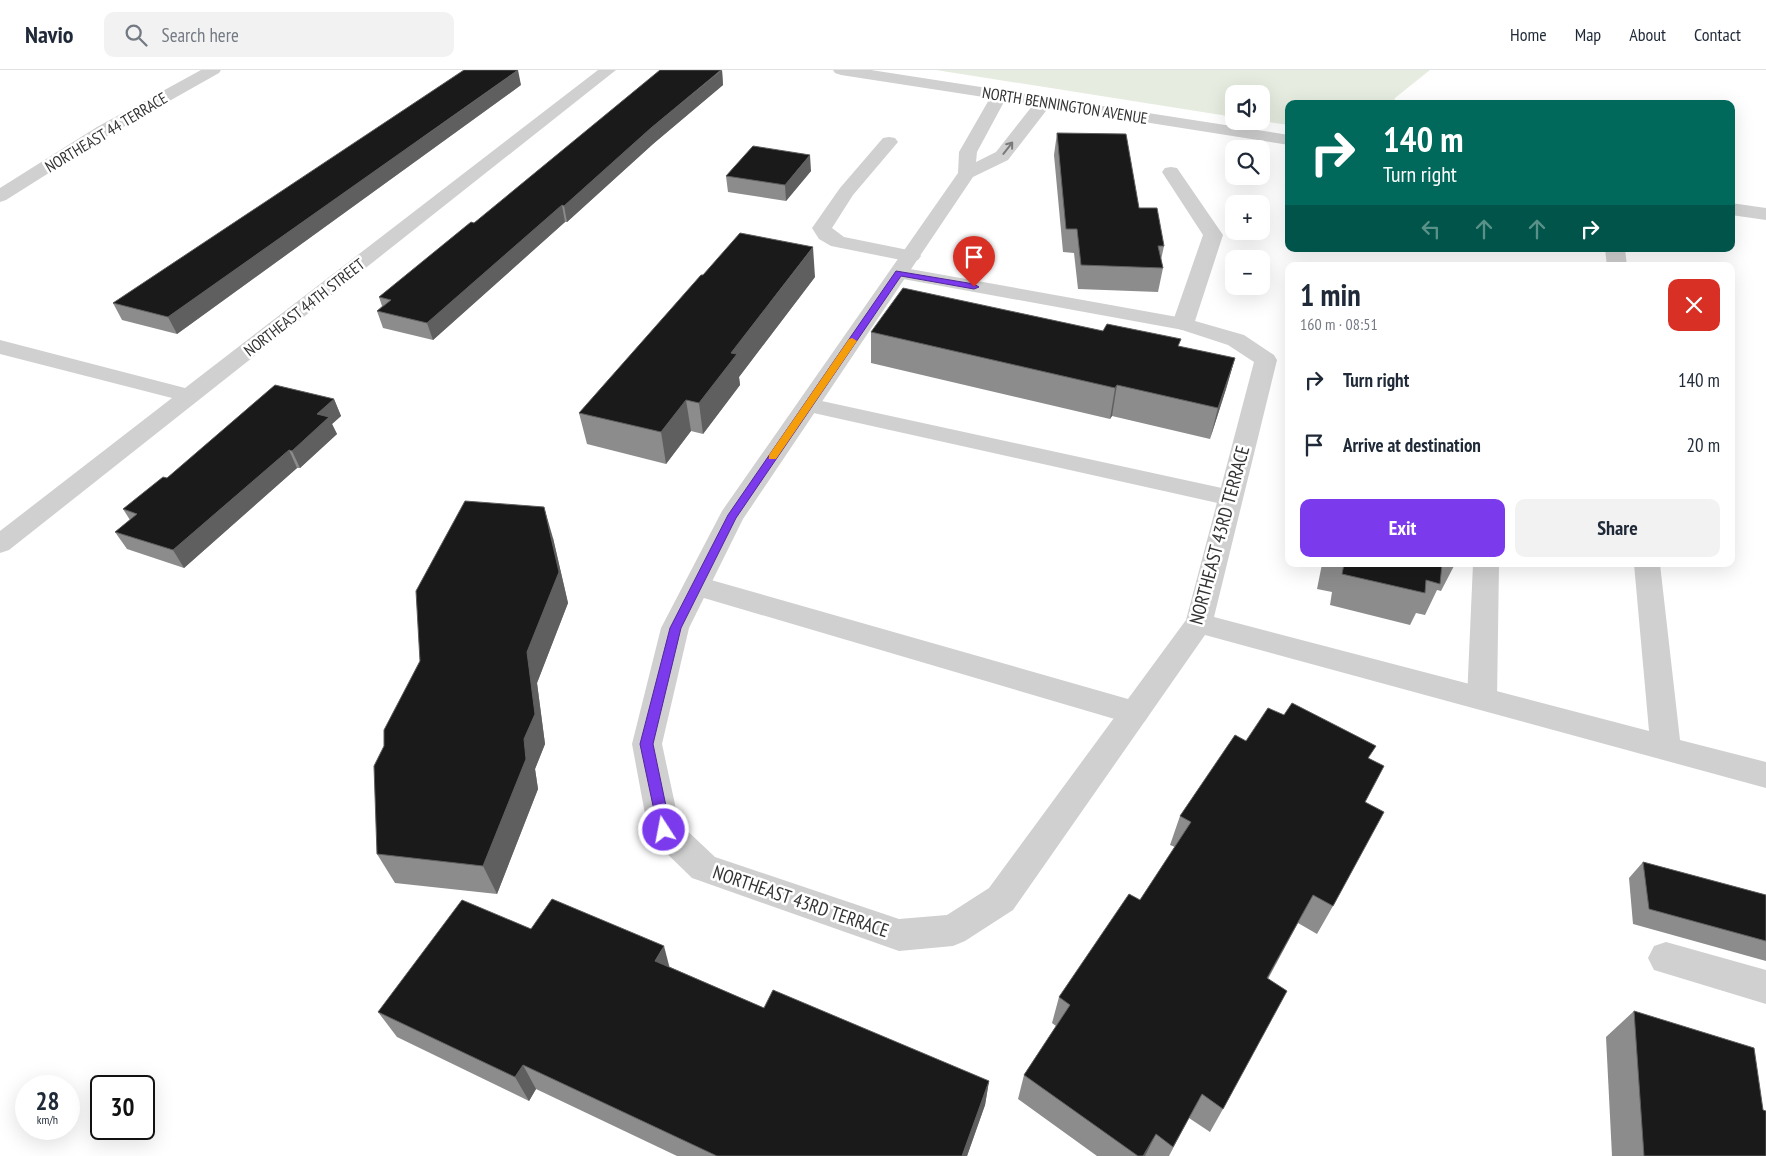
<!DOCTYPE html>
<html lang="en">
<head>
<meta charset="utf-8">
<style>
  body { margin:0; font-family:"PT Sans Narrow",sans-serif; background:#f2f2f3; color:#1f2937; height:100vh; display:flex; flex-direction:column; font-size:19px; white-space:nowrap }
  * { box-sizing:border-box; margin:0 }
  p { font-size:16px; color:#747a83 }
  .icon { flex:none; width:28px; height:28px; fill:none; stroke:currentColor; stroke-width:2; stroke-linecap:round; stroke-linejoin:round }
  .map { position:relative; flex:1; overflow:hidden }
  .details { position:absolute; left:1285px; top:192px; width:450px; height:305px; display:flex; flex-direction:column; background:#fff; border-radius:10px; box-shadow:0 5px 20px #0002 }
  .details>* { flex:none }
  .hud { position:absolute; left:1285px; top:30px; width:450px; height:152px; border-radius:10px; box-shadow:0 5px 20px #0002; background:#00695c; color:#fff; overflow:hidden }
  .buttons { position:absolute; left:1225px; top:15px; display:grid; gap:10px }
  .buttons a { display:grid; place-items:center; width:45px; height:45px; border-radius:10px; background:#fff; box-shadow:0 5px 20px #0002; font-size:25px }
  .speed { position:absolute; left:15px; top:1005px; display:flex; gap:10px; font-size:25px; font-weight:700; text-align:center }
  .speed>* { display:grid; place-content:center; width:65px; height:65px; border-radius:50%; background:#fff; box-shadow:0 5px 20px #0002; line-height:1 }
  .speed small { font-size:12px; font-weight:400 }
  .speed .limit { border:2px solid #111; border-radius:8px; background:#fff; color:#111 }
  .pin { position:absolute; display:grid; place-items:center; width:42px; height:42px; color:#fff; margin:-51px -21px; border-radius:50% 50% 50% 0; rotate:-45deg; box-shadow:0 0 5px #0007 }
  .pin .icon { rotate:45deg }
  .me { position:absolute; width:55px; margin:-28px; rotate:349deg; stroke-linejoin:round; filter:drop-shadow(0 0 4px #0008) }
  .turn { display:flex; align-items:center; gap:18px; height:105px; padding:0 15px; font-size:22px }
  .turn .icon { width:65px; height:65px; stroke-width:2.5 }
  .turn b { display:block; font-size:35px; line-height:42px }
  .lanes { display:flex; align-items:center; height:48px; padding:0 15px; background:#0003; justify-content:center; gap:25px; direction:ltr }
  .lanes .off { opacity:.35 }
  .round { display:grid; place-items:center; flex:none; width:52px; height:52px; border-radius:10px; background:#f2f2f3 }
  .headline { display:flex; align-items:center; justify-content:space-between; height:85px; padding:0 15px }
  h1 { font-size:30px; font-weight:700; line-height:38px }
  .cta { display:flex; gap:10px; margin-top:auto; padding:10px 15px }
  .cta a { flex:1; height:58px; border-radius:10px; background:#7c3aed; color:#fff; font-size:20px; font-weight:700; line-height:58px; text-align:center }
  .cta a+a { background:#f2f2f3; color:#1f2937 }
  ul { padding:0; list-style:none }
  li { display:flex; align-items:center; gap:15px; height:65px; padding:0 15px }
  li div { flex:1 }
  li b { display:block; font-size:19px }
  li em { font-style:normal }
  header { display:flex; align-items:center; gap:30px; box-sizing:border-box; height:70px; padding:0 25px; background:#fff; border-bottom:1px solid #e0e1e3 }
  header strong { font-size:24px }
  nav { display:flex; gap:28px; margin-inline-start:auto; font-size:18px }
  .search { width:350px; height:45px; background:#f2f2f3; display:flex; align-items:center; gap:12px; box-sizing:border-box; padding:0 18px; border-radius:10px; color:#747a83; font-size:19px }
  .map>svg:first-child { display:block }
  .green { fill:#e6ecdf }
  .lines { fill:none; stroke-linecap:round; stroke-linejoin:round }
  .service { fill:#d0d0d0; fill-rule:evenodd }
  .minor { fill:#d0d0d0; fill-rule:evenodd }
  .wall { fill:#8c8c8c }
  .shaded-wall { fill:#5f5f5f }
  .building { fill:#1a1a1a; stroke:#5f5f5f }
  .oneway { stroke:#7a7a7a }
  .route { fill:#7c3aed; stroke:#51269a }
  .slow { fill:#f59e0b }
  .labels { text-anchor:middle; stroke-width:5; stroke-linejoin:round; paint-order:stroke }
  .far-street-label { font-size:16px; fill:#333; stroke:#fff }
  .street-label { font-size:19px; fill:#333; stroke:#fff }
</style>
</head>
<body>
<header>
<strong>Navio</strong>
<div class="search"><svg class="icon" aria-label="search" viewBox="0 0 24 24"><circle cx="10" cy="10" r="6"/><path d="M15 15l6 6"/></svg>Search here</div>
<nav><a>Home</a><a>Map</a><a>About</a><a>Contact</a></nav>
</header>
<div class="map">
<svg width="1766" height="1086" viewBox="0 0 1766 1086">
  <rect width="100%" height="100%" fill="#fff"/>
  <path class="green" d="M936,0H1430L1395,28L1393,34H1289V55L1261,51V24H1234V47Z"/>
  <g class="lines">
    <g class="service">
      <path d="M889,67L895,68L898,72L853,125L832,158L844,167L918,182L921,186L918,190L911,192L831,176L819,169L812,158L840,118L883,68Z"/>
      <path d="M899,197L1183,248L1190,250L1194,254L1190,258L1183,260L892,207L889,203L892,199Z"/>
      <path d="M808,328L1231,420L1240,422L1243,428L1240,434L1231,436L800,340L797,335L800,330Z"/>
      <path d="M1473,494H1499L1497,629L1492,637L1482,640L1472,637L1467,629Z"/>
      <path d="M697,506L1135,631L1145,635L1150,643L1145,651L1135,655L687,523L684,516L687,509Z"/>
      <path d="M1666,872L1766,900V934L1654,900L1648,888L1654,876Z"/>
    </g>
    <g class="minor">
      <path d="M201,0H221L219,3L109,65L6,130L0,132V118L97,57Z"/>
      <path d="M598,0H616L9,480L0,483V461L172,328L0,284V270L185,318Z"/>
      <path d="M833,0H871L1289,65V75L1049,37L1008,90L973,107L743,449L689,558L662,674L679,753L715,787L899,849L947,845L989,818L1186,550L1254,292L1228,275L1176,258L1172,254L1203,165L1162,102L1165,98L1171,97L1177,98L1223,165L1195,251L1244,265L1274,285L1277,290L1214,547L1649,661L1634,494H1660L1680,670L1766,692V718L1205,565L1013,840L965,871L953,876L899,881L692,808L653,770L648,760L632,674L661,558L722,441L958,103L959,82L990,28L841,5L835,3ZM1005,30L1033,35L996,82L976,92L977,82Z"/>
      <path d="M1731,133L1766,138V150L1731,145Z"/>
      <path d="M1605,179H1625L1627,196H1607Z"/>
    </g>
  </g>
  <g class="wall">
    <path d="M722,0L723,15L653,74L567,152H565L433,270L383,258L377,241L382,236L379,227L474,153Z"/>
    <path d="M521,15L177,264L122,250L113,233Z"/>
    <path d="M1057,63L1164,176L1161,190L1163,198L1158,222L1078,219L1074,183L1063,182L1054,85Z"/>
    <path d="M811,101L786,131L728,122L726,106Z"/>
    <path d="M815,207L739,307L740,315L703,364L691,361L666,394L587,374L579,343Z"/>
    <path d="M1103,261L1235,288L1226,319L1210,369L1112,346L1110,349L871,293V262Z"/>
    <path d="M334,329L341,346L332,354L337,364L300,398H297L184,498L127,479L115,462L130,450L123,439L167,408Z"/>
    <path d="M553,468L568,533L537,613L545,674L535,699L538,719L497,824L395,813L377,784Z"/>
    <path d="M1322,494H1455L1441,521L1437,520L1425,545L1416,543L1410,555L1330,535L1332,522L1317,519Z"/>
    <path d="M1246,671L1369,689L1365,732L1333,836L1317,864L1298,853L1268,909L1223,1039L1210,1062L1189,1048L1169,1086H1097L1018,1029L1024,1005L1056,956L1052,953L1059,927L1140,830L1175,777L1170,775L1180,746Z"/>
    <path d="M1643,792L1766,825V891L1633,854L1629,808Z"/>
    <path d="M531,859L670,897L764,938L989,1011L985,1035L967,1086H677L536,1019L529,1031L397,967L378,942Z"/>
    <path d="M1634,941L1763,1040L1766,1086H1612L1606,967Z"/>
  </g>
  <g class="shaded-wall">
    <path d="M518,0L521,15L177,264L168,247Z"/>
    <path d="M722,0L723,15L653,74L567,152L564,136L651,58Z"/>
    <path d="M810,85L811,101L786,131L785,115Z"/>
    <path d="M562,135L565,152L433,270L427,253Z"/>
    <path d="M813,177L815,207L739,307L740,315L703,364L699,333L731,283Z"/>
    <path d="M1235,288L1226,319L1210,369L1218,338Z"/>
    <path d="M1117,315L1112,346L1110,349L1115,318Z"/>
    <path d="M334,329L341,346L332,354L337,364L300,398L292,381L317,344Z"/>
    <path d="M686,330L691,361L666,394L661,362Z"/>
    <path d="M289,380L297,398L184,498L173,480Z"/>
    <path d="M544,437L553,468L568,533L537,613L545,674L535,699L538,719L497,824L483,796L524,669L527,582Z"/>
    <path d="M664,876L671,903L655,891Z"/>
    <path d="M523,995L536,1019L529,1031L515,1007Z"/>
    <path d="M989,1011L985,1035L967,1086H962Z"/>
    <path d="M1156,1064L1145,1086H1143Z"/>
  </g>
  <g class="building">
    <path d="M464,0H518L168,247L113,233Z"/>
    <path d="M660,0H721L651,58L564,136L562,135L427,253L377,241L391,230L379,227L471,152L474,153Z"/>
    <path d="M1057,63L1126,64L1139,138H1157L1164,176H1158L1163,198L1081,195L1077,159H1066Z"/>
    <path d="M753,76L810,85L785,115L726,106Z"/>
    <path d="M740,163L813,177L731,283L737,284L699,333L686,330L661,362L579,343L701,205H703Z"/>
    <path d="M903,218L1103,261L1107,254L1181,269L1178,276L1235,288L1218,338L1117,315L1115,318L871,262Z"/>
    <path d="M275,315L334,329L317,344L329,347L292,381L289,380L173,480L115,462L137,444L123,439L163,407L167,408Z"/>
    <path d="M465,431L544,437L559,502L527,582L535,644L524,669L526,689L483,796L377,784L374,696L384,676V660L420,591L416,521Z"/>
    <path d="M1344,494H1442L1440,514L1426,510L1425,523L1342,504Z"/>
    <path d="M1292,633L1376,676L1368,688L1384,696L1365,732L1384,742L1333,836L1313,825L1267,908L1287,921L1223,1039L1202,1024L1173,1077L1156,1064L1143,1086H1138L1024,1005L1070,935L1059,927L1129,824L1140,830L1191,752L1180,746L1235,665L1246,671L1268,638L1284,645Z"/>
    <path d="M1643,792L1766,825V871L1649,839Z"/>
    <path d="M552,829L664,876L655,891L764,938L773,920L989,1011L962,1086H717L523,995L515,1007L378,942L462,830L531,859Z"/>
    <path d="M1634,941L1754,978L1763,1040L1766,1041V1086H1644Z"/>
  </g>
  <defs><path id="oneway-shaft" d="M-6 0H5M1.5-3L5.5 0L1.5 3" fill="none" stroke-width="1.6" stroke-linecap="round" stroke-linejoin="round" transform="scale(1.25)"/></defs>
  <use class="oneway" href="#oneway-shaft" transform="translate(1008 78) rotate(-52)"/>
  <path class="route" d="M896,201L974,214L979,217L974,219L901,206L736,448L681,558L653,674L671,760L669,764L664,766L659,764L640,674L670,558L728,445Z"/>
  <path class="slow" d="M852,268L857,271L776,389H769V385L849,269Z"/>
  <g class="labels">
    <g class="far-street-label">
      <text transform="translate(1065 35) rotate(9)" y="6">NORTH BENNINGTON AVENUE</text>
      <text transform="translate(106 62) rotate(-31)" y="6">NORTHEAST 44 TERRACE</text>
      <text transform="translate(304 237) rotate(-38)" y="6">NORTHEAST 44TH STREET</text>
    </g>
    <g class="street-label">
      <text transform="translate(1219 465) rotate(-75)" y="7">NORTHEAST 43RD TERRACE</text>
      <text transform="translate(801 831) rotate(19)" y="7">NORTHEAST 43RD TERRACE</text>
    </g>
  </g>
</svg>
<div class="buttons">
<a><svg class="icon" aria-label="sound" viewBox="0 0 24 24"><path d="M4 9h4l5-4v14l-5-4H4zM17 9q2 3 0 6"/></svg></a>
<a><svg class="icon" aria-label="search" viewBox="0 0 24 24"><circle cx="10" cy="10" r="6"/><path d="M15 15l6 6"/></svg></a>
<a>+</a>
<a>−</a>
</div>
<div class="speed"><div>28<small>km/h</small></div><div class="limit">30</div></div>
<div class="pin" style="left:974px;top:217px;background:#d93025"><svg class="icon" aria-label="arrive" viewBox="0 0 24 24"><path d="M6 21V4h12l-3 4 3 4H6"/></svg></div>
<svg class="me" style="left:664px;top:760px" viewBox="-20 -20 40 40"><circle r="17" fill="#7c3aed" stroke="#fff" stroke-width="3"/><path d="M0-11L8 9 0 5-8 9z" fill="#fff"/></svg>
<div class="hud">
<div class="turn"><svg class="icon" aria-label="right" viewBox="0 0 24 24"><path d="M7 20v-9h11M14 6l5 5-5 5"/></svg><div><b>140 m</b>Turn right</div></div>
<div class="lanes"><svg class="icon off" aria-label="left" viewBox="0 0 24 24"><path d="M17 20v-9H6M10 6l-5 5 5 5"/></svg><svg class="icon off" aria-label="ahead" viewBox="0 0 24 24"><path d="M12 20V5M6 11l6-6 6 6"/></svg><svg class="icon off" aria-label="ahead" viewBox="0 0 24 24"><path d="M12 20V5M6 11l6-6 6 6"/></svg><svg class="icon" aria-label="right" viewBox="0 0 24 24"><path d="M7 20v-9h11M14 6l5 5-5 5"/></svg></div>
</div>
<section class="details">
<div class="headline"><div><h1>1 min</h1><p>160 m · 08:51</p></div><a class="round" style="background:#d93025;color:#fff"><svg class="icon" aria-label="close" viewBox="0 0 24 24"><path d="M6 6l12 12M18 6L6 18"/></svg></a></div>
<ul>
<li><svg class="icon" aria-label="right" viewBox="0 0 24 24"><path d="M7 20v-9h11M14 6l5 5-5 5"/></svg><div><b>Turn right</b></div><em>140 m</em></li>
<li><svg class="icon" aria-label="arrive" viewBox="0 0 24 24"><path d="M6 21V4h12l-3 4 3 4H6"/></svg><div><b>Arrive at destination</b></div><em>20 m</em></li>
</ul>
<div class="cta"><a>Exit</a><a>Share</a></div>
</section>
</div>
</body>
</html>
